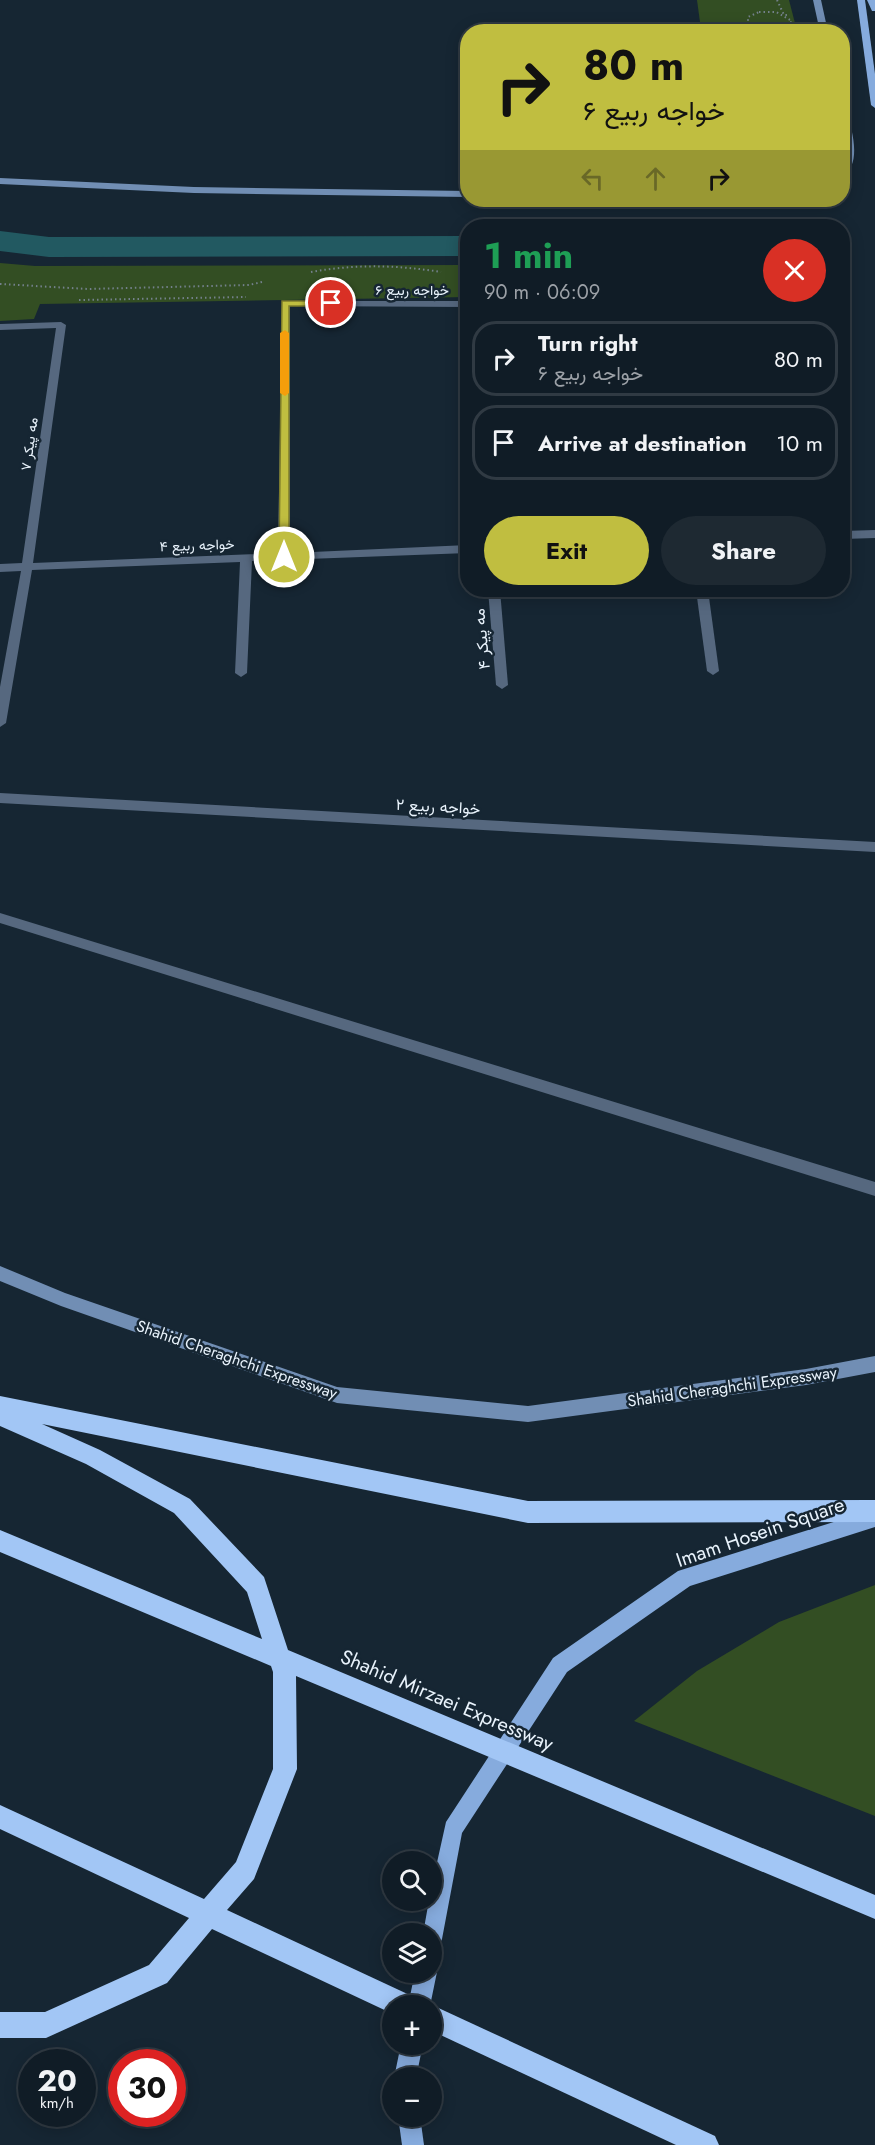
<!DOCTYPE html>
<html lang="en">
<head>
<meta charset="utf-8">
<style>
  body { margin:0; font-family:Jost,Vazirmatn,sans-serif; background:#1e2932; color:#f1f3f6; height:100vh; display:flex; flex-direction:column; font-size:22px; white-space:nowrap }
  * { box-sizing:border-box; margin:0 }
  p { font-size:20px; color:#9ca1a7 }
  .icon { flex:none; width:33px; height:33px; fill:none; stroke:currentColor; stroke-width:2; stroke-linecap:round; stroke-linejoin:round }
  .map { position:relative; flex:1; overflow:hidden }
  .sheet { position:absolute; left:460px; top:219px; width:390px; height:378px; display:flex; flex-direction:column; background:#101c26; border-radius:24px; box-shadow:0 3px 15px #0003,0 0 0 2px #303a43 }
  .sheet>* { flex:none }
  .top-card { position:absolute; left:460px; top:24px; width:390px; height:183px; border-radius:24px; box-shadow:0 3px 15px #0003,0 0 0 2px #303a43; background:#c0be40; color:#111; overflow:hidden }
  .controls { position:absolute; left:382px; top:1851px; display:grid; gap:12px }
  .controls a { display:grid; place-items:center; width:60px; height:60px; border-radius:50%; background:#101c26; box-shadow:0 3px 15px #0003,0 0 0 2px #303a43; font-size:30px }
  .speed { position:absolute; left:18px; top:2049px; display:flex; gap:12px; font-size:30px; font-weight:700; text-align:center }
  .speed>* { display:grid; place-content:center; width:78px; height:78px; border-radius:50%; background:#101c26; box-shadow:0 3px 15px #0003,0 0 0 2px #303a43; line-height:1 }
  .speed small { font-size:15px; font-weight:400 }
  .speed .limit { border:9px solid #d22; background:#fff; color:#111 }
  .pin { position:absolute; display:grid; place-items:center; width:51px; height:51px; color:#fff; margin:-26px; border:3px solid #fff; border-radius:50%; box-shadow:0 2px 6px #0007 }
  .me { position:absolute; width:66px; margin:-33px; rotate:0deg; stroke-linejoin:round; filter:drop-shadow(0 0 4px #0008) }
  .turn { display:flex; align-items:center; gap:21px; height:126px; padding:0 24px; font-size:27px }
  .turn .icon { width:78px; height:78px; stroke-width:2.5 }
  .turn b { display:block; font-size:42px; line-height:51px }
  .lanes { display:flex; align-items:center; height:57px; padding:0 24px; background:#0003; justify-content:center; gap:30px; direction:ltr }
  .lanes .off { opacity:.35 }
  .round { display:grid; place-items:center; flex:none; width:63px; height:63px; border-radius:32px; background:#1e2932 }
  .headline { display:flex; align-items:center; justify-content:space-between; height:102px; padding:0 24px }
  h1 { font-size:36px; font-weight:700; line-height:45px; color:#1e9e55 }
  .primary-button { display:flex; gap:12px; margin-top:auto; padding:12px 24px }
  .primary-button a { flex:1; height:69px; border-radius:36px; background:#c0be40; color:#111; font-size:24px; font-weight:700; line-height:69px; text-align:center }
  .primary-button a+a { background:#1e2932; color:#f1f3f6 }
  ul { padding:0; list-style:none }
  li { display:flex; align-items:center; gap:18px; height:75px; margin:0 12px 9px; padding:0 12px; border:3px solid #303a43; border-radius:24px }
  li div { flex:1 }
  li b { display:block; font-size:22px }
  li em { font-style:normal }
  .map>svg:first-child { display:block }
  .green { fill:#334e23 }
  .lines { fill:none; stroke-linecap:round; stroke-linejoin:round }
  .canal { fill:#225961; fill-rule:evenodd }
  .path { stroke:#74818c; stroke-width:2; stroke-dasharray:1.5 3; stroke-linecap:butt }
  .lane { fill:#56687f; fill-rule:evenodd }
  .street { fill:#56687f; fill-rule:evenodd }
  .secondary { fill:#718eb4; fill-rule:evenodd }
  .primary { fill:#86abdd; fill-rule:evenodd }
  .highway { fill:#a2c6f5; fill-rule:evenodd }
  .route { fill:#c0be40; stroke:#7d7c2a; stroke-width:1.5 }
  .slow { fill:#f59e0b }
  .labels { text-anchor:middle; stroke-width:5; stroke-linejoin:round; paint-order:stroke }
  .far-street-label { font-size:14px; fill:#e9f3fc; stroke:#162633 }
  .street-label { font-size:16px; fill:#e9f3fc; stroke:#162633 }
  .near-street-label { font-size:20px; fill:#e9f3fc; stroke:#162633 }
</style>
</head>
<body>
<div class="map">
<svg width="875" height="2145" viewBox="0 0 875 2145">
  <rect width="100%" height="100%" fill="#162633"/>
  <g class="green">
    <path d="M697,0H789L797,31H705L700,22Z"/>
    <path d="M0,263L35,266L468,265V297L40,304L34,319L0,321Z"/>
    <path d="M875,1585V1816L634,1721L697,1671L779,1622Z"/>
  </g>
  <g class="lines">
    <path class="canal" d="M0,231L49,237L468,236V256L49,257L0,251Z"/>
    <g class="path">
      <path d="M777,0L784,15H790"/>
      <path d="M759,12H776L792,21C781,36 760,33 748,21V17Z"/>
      <path d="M311,272C355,264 397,265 441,272"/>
      <path d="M0,284L88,289L249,285L262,282"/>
      <path d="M79,300L246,297"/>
    </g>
    <path class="lane" d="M0,913L875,1182V1196L0,923Z"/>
    <g class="street">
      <path d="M282,301H468V307L290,306V553L468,545V553L252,561L247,673L241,677L235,673L240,562L32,570L6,723L0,727V687L21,571L0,572V564L22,563L56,328L0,330V324L61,322L66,325L33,563L278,553Z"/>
      <path d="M875,530V538L843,539V531Z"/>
      <path d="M488,590H500L508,685L502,689L496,685Z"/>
      <path d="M696,590H708L719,671L713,675L707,671Z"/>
      <path d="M0,793L875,842V852L0,803Z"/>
    </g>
    <g class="secondary">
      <path d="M813,0H821L828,32H820Z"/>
      <path d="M843,108L847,111C851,128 863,164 843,175C843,165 848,152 847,147C846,134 843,122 843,108Z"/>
      <path d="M0,178L194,187L468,191V197L194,193L0,184Z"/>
      <path d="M0,1266L65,1293L337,1387L528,1406L806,1369L875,1356V1372L806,1385L528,1422L337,1403L61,1306L0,1281Z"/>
    </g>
    <g class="primary">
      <path d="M857,0H865L875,74V108L871,105Z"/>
      <path d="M867,0H875V11H872Z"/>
      <path d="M875,1509V1527L690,1586L567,1672L462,1833L442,1939L439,1946L432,1949V1934H423L429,1900H432V1885L446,1822L553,1658L678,1571Z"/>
      <path d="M432,1964L437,1972L430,2006H408L415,1972H432Z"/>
      <path d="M401,2044H423L416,2078H394Z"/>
      <path d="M398,2116H420L424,2145H402Z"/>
    </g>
    <g class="highway">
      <path d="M0,1396L528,1501L875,1500V1522L528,1523L42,1424L100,1450L190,1499L264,1577L288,1650L875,1895V1919L296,1676L297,1769L254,1879L227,1910L414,1997L418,2006H393V2014L212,1929L167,1983L46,2038H0V2012H45L149,1965L189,1918L0,1829V1805L204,1899L236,1862L273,1769V1672L271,1666L0,1552V1530L262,1639L247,1592L174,1513L86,1464L0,1426Z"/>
      <path d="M432,2005L715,2136L719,2145H676L432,2031Z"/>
    </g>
  </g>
  <path class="route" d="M282,301H331L335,303L331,306H289V557L284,560L279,557Z"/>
  <path class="slow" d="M285,330L289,333V393L285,396L280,393V333Z"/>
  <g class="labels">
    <g class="far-street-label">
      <text x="412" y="295">خواجه ربیع ۶</text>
      <text transform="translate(29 444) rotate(-82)" y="5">مه پیکر ۷</text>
      <text transform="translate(197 545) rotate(-2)" y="5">خواجه ربیع ۴</text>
    </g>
    <g class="street-label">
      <text transform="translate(481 639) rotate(-95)" y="6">مه پیکر ۴</text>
      <text transform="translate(438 806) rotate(3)" y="6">خواجه ربیع ۲</text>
      <text transform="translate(237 1359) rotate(19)" y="6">Shahid Cheraghchi Expressway</text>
      <text transform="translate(732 1386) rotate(-8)" y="6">Shahid Cheraghchi Expressway</text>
    </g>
    <g class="near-street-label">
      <text transform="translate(760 1532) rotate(-19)" y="7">Imam Hosein Square</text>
      <text transform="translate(447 1700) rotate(23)" y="7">Shahid Mirzaei Expressway</text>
    </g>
  </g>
</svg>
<div class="controls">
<a><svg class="icon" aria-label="search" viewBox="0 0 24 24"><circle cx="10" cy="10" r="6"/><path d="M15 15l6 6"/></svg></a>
<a><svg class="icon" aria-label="layers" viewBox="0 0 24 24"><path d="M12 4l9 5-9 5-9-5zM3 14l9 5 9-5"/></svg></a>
<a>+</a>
<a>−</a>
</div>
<div class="speed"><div>20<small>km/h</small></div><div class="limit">30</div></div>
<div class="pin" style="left:331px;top:303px;background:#d93025"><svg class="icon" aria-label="arrive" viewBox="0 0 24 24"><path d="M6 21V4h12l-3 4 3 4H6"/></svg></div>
<svg class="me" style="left:284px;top:557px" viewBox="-20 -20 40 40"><circle r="17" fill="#c0be40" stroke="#fff" stroke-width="3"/><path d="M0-11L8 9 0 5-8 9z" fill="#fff"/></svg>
<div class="top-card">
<div class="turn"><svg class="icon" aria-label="right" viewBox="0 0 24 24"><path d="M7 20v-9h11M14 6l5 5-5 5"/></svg><div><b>80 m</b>خواجه ربیع ۶</div></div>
<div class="lanes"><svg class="icon off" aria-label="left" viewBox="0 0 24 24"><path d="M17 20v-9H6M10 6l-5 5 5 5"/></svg><svg class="icon off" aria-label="ahead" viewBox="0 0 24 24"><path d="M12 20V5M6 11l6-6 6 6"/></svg><svg class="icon" aria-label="right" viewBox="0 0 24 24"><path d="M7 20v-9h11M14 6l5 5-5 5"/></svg></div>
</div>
<section class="sheet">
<div class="headline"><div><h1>1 min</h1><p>90 m · 06:09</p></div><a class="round" style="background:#d93025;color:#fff"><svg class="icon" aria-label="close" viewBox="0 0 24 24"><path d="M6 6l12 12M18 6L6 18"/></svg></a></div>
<ul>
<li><svg class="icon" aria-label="right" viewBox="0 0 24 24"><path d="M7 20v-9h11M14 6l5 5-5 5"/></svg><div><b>Turn right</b><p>خواجه ربیع ۶</p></div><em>80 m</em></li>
<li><svg class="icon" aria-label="arrive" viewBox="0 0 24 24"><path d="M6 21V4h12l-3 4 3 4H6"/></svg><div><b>Arrive at destination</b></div><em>10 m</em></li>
</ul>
<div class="primary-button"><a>Exit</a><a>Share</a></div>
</section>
</div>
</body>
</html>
